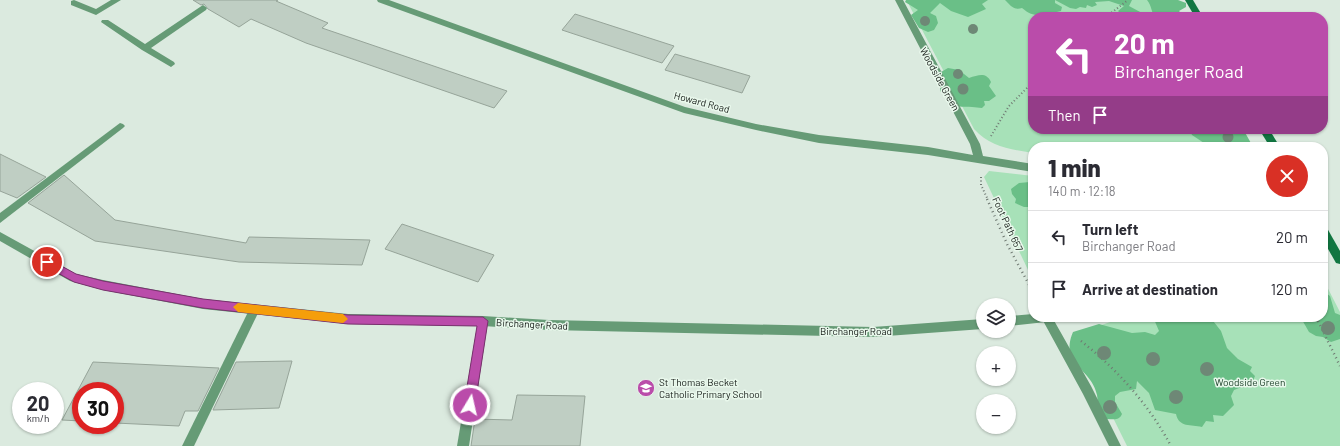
<!DOCTYPE html>
<html lang="en">
<head>
<meta charset="utf-8">
<style>
  body { margin:0; font-family:Barlow,sans-serif; background:#f7f7f7; color:#2b2b33; height:100vh; display:flex; flex-direction:column; font-size:15px; white-space:nowrap }
  * { box-sizing:border-box; margin:0 }
  p { font-size:13px; color:#7c7c81 }
  .icon { flex:none; width:22px; height:22px; fill:none; stroke:currentColor; stroke-width:2; stroke-linecap:round; stroke-linejoin:round }
  .map { position:relative; flex:1; overflow:hidden }
  .side { position:absolute; left:1028px; top:142px; width:300px; height:180px; display:flex; flex-direction:column; background:#fff; border-radius:16px; box-shadow:0 1px 3px #0004 }
  .side>* { flex:none }
  .top-card { position:absolute; left:1028px; top:12px; width:300px; height:122px; border-radius:16px; box-shadow:0 1px 3px #0004; background:#ba4caa; color:#fff; overflow:hidden }
  .buttons { position:absolute; left:976px; top:298px; display:grid; gap:8px }
  .buttons a { display:grid; place-items:center; width:40px; height:40px; border-radius:50%; background:#fff; box-shadow:0 1px 3px #0004; font-size:20px }
  .speed { position:absolute; left:12px; top:382px; display:flex; gap:8px; font-size:20px; font-weight:700; text-align:center }
  .speed>* { display:grid; place-content:center; width:52px; height:52px; border-radius:50%; background:#fff; box-shadow:0 1px 3px #0004; line-height:1 }
  .speed small { font-size:10px; font-weight:400 }
  .speed .limit { border:6px solid #d22; background:#fff; color:#111 }
  .pin { position:absolute; display:grid; place-items:center; width:34px; height:34px; color:#fff; margin:-17px; border:2px solid #fff; border-radius:50%; box-shadow:0 1px 4px #0007 }
  .me { position:absolute; width:44px; margin:-22px; rotate:9deg; stroke-linejoin:round; filter:drop-shadow(0 0 3px #0008) }
  .turn { display:flex; align-items:center; gap:14px; height:84px; padding:0 20px; font-size:18px }
  .turn .icon { width:52px; height:52px; stroke-width:2.5 }
  .turn b { display:block; font-size:28px; line-height:34px }
  .then { display:flex; align-items:center; height:38px; padding:0 20px; background:#0003; gap:8px; font-size:15px }
  .round { display:grid; place-items:center; flex:none; width:42px; height:42px; border-radius:21px; background:#f7f7f7 }
  .head { display:flex; align-items:center; justify-content:space-between; height:68px; padding:0 20px }
  h1 { font-size:24px; font-weight:800; line-height:30px }
  ul { padding:0; list-style:none }
  li { display:flex; align-items:center; gap:12px; height:52px; padding:0 20px; border-top:1px solid #e1e1e2 }
  li div { flex:1 }
  li b { display:block; font-size:15px }
  li em { font-style:normal }
  .map>svg:first-child { display:block }
  .green { fill:#a7e1b8 }
  .forest { fill:#6abf87 }
  .building { fill:#bfcec3; stroke:#96a499 }
  .lines { fill:none; stroke-linecap:round; stroke-linejoin:round }
  .path-far1 { stroke:#6f7972; stroke-width:2; stroke-dasharray:1 2.5; stroke-linecap:butt }
  .path { stroke:#6f7972; stroke-width:2.5; stroke-dasharray:1 3.5; stroke-linecap:butt }
  .service { fill:#669b76; fill-rule:evenodd }
  .minor { fill:#669b76; fill-rule:evenodd }
  .tertiary { fill:#669b76; fill-rule:evenodd }
  .secondary { fill:#117641; fill-rule:evenodd }
  .tree { fill:#6e8876 }
  .route { fill:#ba4caa; stroke:#79316e }
  .slow { fill:#f59e0b }
  .labels { text-anchor:middle; stroke-width:3; stroke-linejoin:round; paint-order:stroke }
  .street-label { font-size:10px; fill:#151b17; stroke:#e9f8ec }
  .poi-label { font-size:10px; fill:#151b17; stroke:#e9f8ec; text-anchor:start }
  .park-label { font-size:10px; fill:#143821; stroke:#e9f8ec }
</style>
</head>
<body>
<div class="map">
<svg width="1340" height="446" viewBox="0 0 1340 446">
  <rect width="100%" height="100%" fill="#dbeadf"/>
  <g class="green">
    <path d="M913,0H1169L1179,17H1033V129H1243L1253,147H1033V153C1010,149 990,147 974,129L909,5Z"/>
    <path d="M989,171L1033,176V273L1029,272L984,177Z"/>
    <path d="M1323,279L1340,312V446H1127L1072,335L1125,317H1323Z"/>
  </g>
  <g class="forest">
    <path d="M906,0H988L982,4L986,9L968,17L951,11L940,3L930,13L936,16L938,23L934,30L928,32L919,28L911,15L918,10L905,2Z"/>
    <path d="M1005,0H1055V3L1062,7L1061,11C1045,14 1036,20 1022,8C1014,11 1010,5 1005,0Z"/>
    <path d="M1055,0H1132L1129,6L1142,13L1143,17H1124L1118,11L1124,6L1109,1L1095,2L1097,5L1092,7L1087,5L1086,8L1080,7L1076,9L1070,8Z"/>
    <path d="M1147,0H1178L1186,3V7L1179,11L1185,17H1155C1151,12 1152,6 1147,0Z"/>
    <path d="M948,68L959,70L969,78C979,75 986,72 991,82L989,86L996,96L989,101H984L985,105L982,108C978,108 976,107 972,107C961,106 959,109 947,101L946,96L940,91L941,72Z"/>
    <path d="M1189,129H1243L1253,147H1210L1192,135Z"/>
    <path d="M1030,182L1033,183V207H1024L1015,203L1016,199L1012,194L1011,189L1019,183Z"/>
    <path d="M1323,291L1330,296L1335,313L1340,315V339L1331,342L1323,337L1316,336L1309,332L1301,318L1323,317Z"/>
    <path d="M1153,317H1210L1221,331L1227,348L1238,359L1252,367L1250,371L1255,376L1252,383L1234,390L1231,396L1234,405L1223,416L1213,415L1214,422L1206,421L1202,427C1191,424 1179,428 1176,414L1155,410L1149,393L1137,381L1136,389L1120,392L1115,396V402L1122,414C1119,421 1114,419 1107,419L1097,408C1097,404 1098,399 1097,395C1092,368 1059,365 1073,332L1099,324L1132,333L1145,332L1155,335L1159,331Z"/>
  </g>
  <g class="building">
    <path d="M193,0H278L276,1L328,23L322,28L507,91L494,108L306,43L251,19L239,27L208,9L204,4L201,5Z"/>
    <path d="M575,14L674,46L662,63L562,30Z"/>
    <path d="M675,54L750,76L742,93L665,70Z"/>
    <path d="M0,154L46,177L17,198L0,191Z"/>
    <path d="M64,175L115,220L246,243L249,237L370,240L362,265L239,262L95,241L28,203Z"/>
    <path d="M402,224L494,255L478,282L385,249Z"/>
    <path d="M292,361L279,408L213,410L236,362Z"/>
    <path d="M93,362L219,368L198,411H185L179,426L115,423V391H81V421L62,420Z"/>
    <path d="M517,395L585,396L580,446H471L475,419L512,420Z"/>
  </g>
  <g class="lines">
    <g class="path-far1">
      <path d="M1106,17L1128,0"/>
      <path d="M991,136L1009,106L1033,82"/>
      <path d="M981,177V185L988,200"/>
    </g>
    <g class="path">
      <path d="M987,199L1007,244L1033,292"/>
      <path d="M1316,317L1340,366"/>
      <path d="M1081,341C1118,370 1149,405 1171,446"/>
    </g>
    <g class="service">
      <path d="M74,0L96,9L111,0H121L96,15L71,5V1Z"/>
      <path d="M203,5L207,8L206,10L151,48L174,62L175,64L171,67L142,50L101,22L102,20H108L145,44Z"/>
      <path d="M120,123L123,124L125,126L123,128L0,223V213Z"/>
      <path d="M255,304L259,306L260,309L194,446H182L251,306Z"/>
    </g>
    <g class="minor">
      <path d="M377,0H389L685,107L756,124L819,135L928,147L973,155L970,144L895,0H903L980,144L983,156L1033,164V172L928,155L819,143L756,130L684,113L378,2Z"/>
      <path d="M483,316L487,318L488,321L469,446H457L478,321L479,318Z"/>
      <path d="M1041,317H1052L1091,386L1121,446H1109L1083,394Z"/>
    </g>
    <g class="tertiary">
      <path d="M0,232L76,274L103,280L203,299L348,314L483,316L549,320L873,327L983,319V329L873,337L549,330L483,326L348,324L203,309L103,290L70,281L0,241Z"/>
      <path d="M1033,314V317H1051L1050,320L1046,322L1009,326V316Z"/>
    </g>
    <g class="secondary">
      <path d="M1185,0H1193L1203,17H1195Z"/>
      <path d="M1259,129H1269L1280,147H1270Z"/>
      <path d="M1323,227L1327,228L1340,251V264L1336,263L1323,240Z"/>
    </g>
  </g>
  <g class="tree">
    <circle cx="925" cy="21" r="5"/>
    <circle cx="973" cy="29" r="5"/>
    <circle cx="958" cy="74" r="5"/>
    <circle cx="963" cy="89" r="5.5"/>
    <circle cx="1228" cy="137" r="5.5"/>
    <circle cx="1328" cy="328" r="7"/>
    <circle cx="1104" cy="353" r="7"/>
    <circle cx="1153" cy="359" r="7"/>
    <circle cx="1207" cy="369" r="7"/>
    <circle cx="1176" cy="397" r="7"/>
    <circle cx="1110" cy="407" r="7"/>
  </g>
  <path class="route" d="M47,258L76,274L103,281L203,299L348,315L483,317L488,321L475,405L473,409L470,410L466,409L464,405L477,326L348,324L203,308L103,290L74,282L43,265V260Z"/>
  <path class="slow" d="M238,303L343,314L348,319L343,323L238,312L233,307Z"/>
  <defs>
    <symbol id="school-disc" viewBox="-11 -11 22 22"><circle r="9.5" fill="#ba4caa" stroke="#e9f8ec"/><path d="M0-5L7-2L0 1L-7-2ZM-4 1L0 2.5L4 1V4Q0 6-4 4Z" fill="#fff"/></symbol>
  </defs>
  <g fill-rule="evenodd">
    <use href="#school-disc" x="636" y="378" width="20" height="20"/>
  </g>
  <g class="labels">
    <g class="street-label">
      <text transform="translate(940 79) rotate(61)" y="4">Woodside Green</text>
      <text transform="translate(702 102) rotate(15)" y="4">Howard Road</text>
      <text transform="translate(1008 224) rotate(65)" y="4">Foot Path 657</text>
      <text transform="translate(532 324) rotate(3)" y="4">Birchanger Road</text>
      <text x="856" y="335">Birchanger Road</text>
    </g>
    <g class="poi-label">
      <text x="659" y="386">St Thomas Becket<tspan x="659" dy="12">Catholic Primary School</tspan></text>
    </g>
    <g class="park-label">
      <text x="1250" y="386">Woodside Green</text>
    </g>
  </g>
</svg>
<div class="buttons">
<a><svg class="icon" aria-label="layers" viewBox="0 0 24 24"><path d="M12 4l9 5-9 5-9-5zM3 14l9 5 9-5"/></svg></a>
<a>+</a>
<a>−</a>
</div>
<div class="speed"><div>20<small>km/h</small></div><div class="limit">30</div></div>
<div class="pin" style="left:47px;top:262px;background:#d93025"><svg class="icon" aria-label="arrive" viewBox="0 0 24 24"><path d="M6 21V4h12l-3 4 3 4H6"/></svg></div>
<svg class="me" style="left:470px;top:405px" viewBox="-20 -20 40 40"><circle r="17" fill="#ba4caa" stroke="#fff" stroke-width="3"/><path d="M0-11L8 9 0 5-8 9z" fill="#fff"/></svg>
<div class="top-card">
<div class="turn"><svg class="icon" aria-label="left" viewBox="0 0 24 24"><path d="M17 20v-9H6M10 6l-5 5 5 5"/></svg><div><b>20 m</b>Birchanger Road</div></div>
<div class="then">Then<svg class="icon" aria-label="arrive" viewBox="0 0 24 24"><path d="M6 21V4h12l-3 4 3 4H6"/></svg></div>
</div>
<section class="side">
<div class="head"><div><h1>1 min</h1><p>140 m · 12:18</p></div><a class="round" style="background:#d93025;color:#fff"><svg class="icon" aria-label="close" viewBox="0 0 24 24"><path d="M6 6l12 12M18 6L6 18"/></svg></a></div>
<ul>
<li><svg class="icon" aria-label="left" viewBox="0 0 24 24"><path d="M17 20v-9H6M10 6l-5 5 5 5"/></svg><div><b>Turn left</b><p>Birchanger Road</p></div><em>20 m</em></li>
<li><svg class="icon" aria-label="arrive" viewBox="0 0 24 24"><path d="M6 21V4h12l-3 4 3 4H6"/></svg><div><b>Arrive at destination</b></div><em>120 m</em></li>
</ul>
</section>
</div>
</body>
</html>
